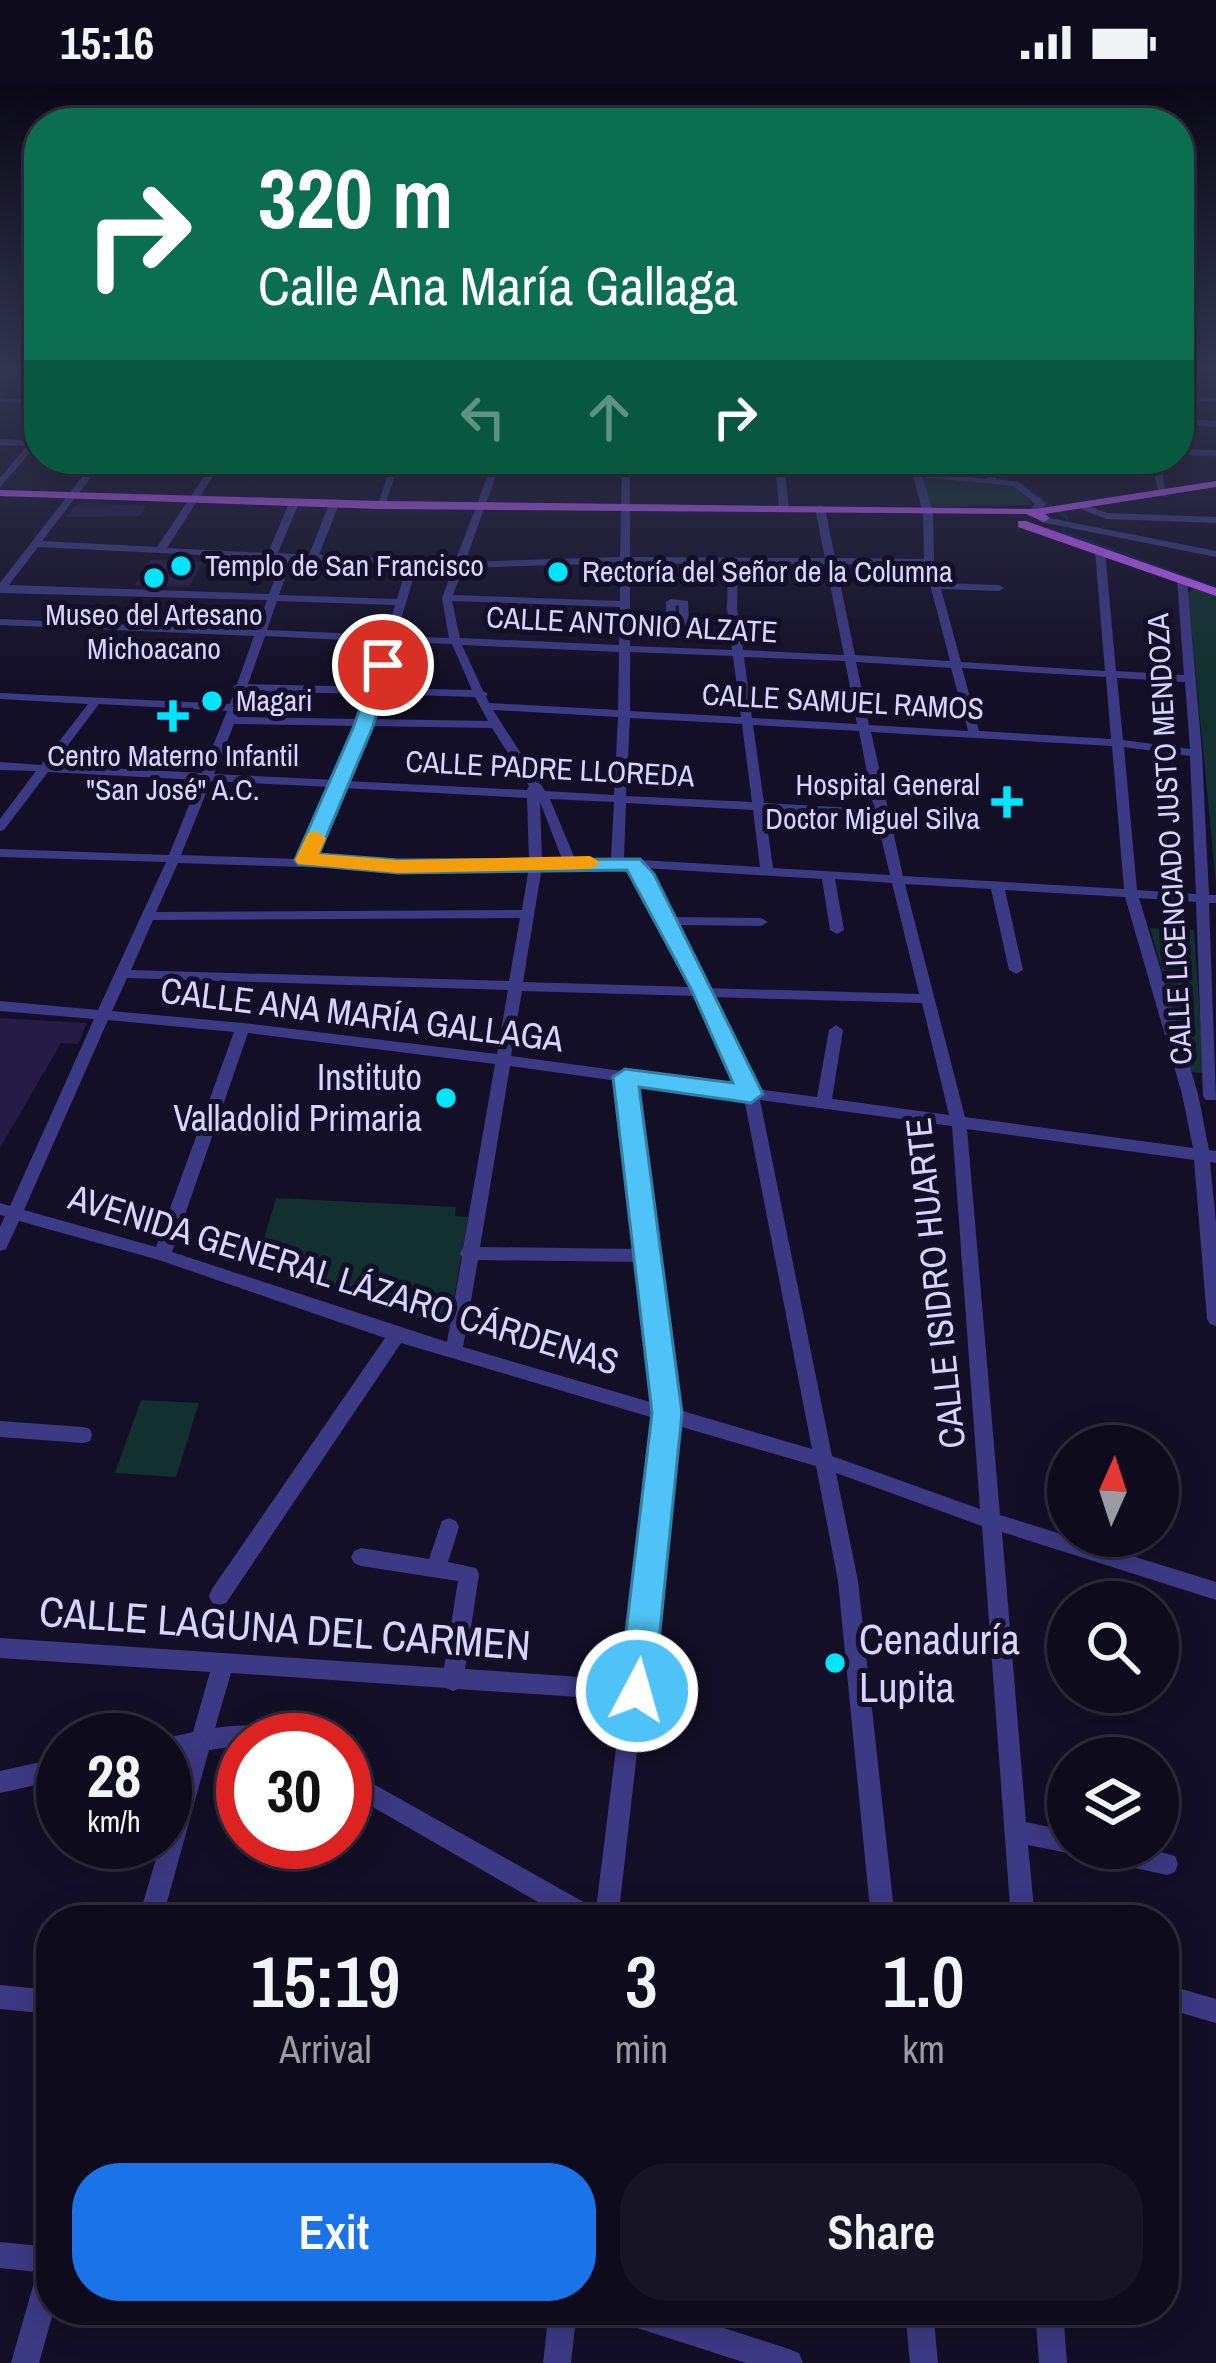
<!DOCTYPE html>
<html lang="en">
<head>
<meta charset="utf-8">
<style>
  body { margin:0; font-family:"Archivo Narrow",sans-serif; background:#171425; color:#f1f3f6; height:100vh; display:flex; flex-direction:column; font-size:45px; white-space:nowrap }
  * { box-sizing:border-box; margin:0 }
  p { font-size:39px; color:#9b9ba3 }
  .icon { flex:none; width:66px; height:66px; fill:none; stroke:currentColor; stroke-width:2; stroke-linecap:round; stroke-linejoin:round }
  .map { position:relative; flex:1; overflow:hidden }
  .side { position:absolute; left:36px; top:1821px; width:1143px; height:420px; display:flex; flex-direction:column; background:#0e0b1c; border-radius:48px; box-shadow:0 6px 30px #0003,0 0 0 3px #2e2b3b }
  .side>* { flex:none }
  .guide { position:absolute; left:24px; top:24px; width:1170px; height:366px; border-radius:48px; box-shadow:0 6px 30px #0003,0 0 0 3px #2e2b3b; background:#0b6e4f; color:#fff; overflow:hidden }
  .needle { width:78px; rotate:3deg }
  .buttons { position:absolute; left:1047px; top:1341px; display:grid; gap:24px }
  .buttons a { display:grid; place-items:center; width:132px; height:132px; border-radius:50%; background:#0e0b1c; box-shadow:0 6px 30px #0003,0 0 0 3px #2e2b3b; font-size:60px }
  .speed { position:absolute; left:36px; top:1629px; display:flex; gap:24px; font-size:60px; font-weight:700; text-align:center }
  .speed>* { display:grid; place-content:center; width:156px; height:156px; border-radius:50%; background:#0e0b1c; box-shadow:0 6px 30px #0003,0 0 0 3px #2e2b3b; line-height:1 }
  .speed small { font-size:30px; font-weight:400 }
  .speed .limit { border:18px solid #d22; background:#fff; color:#111 }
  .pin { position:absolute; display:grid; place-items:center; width:102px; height:102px; color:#fff; margin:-51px; border:6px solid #fff; border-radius:50%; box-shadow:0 3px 12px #0007 }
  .me { position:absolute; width:132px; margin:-66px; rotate:6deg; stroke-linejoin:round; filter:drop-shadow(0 0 9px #0008) }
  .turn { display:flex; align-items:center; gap:42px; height:252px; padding:0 36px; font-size:54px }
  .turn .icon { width:156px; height:156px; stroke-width:2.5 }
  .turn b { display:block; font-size:84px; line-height:102px }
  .lanes { display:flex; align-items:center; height:114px; padding:0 36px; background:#0003; justify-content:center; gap:60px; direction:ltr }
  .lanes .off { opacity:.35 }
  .eta { display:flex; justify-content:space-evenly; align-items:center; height:204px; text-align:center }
  .eta b { font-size:72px; font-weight:600; line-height:84px }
  .primary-button { display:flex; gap:24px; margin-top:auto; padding:24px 36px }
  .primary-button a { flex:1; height:138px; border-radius:48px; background:#1a73e8; color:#fff; font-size:48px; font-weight:600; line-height:138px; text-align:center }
  .primary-button a+a { background:#171425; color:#f1f3f6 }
  .status { display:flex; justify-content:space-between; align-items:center; height:84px; padding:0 60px; background:#0e0b1c; direction:ltr }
  .status svg { height:33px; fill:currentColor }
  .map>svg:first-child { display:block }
  .green { fill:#12302f }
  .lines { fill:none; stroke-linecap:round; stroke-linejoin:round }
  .stream { stroke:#0c2248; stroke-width:3 }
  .building { fill:#241b47 }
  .minor { fill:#3d3a85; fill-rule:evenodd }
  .major { fill:#c25bff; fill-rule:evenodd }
  .route { fill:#4fc3f7; stroke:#337fa1; stroke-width:3 }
  .slow { fill:#f59e0b }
  .poi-dot { fill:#00e5ff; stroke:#130f26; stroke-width:4.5 }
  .labels { text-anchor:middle; stroke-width:10; stroke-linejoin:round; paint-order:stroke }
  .far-poi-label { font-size:30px; fill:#d9d4ff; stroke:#130f26; text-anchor:start }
  .far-street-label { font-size:30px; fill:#d9d4ff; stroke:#130f26 }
  .street-label { font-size:36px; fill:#d9d4ff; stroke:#130f26 }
  .poi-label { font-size:36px; fill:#d9d4ff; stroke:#130f26; text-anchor:end }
  .near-street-label { font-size:42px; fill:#d9d4ff; stroke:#130f26 }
  .near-poi-label { font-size:42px; fill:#d9d4ff; stroke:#130f26; text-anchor:start }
</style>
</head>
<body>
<div class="status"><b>15:16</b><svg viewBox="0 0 49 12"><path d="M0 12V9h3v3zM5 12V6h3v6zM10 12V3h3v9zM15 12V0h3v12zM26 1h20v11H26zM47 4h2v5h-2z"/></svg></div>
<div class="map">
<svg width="1216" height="2279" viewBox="0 0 1216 2279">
  <rect width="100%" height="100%" fill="#130f26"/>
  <g class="green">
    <path d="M928,392L1012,400L1033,421L929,423L922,395Z"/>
    <path d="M1197,503L1216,510V801L1188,508Z"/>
    <path d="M1150,844L1194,846L1204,989L1190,988Z"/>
    <path d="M276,1114L456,1123L455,1132L468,1133L449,1243L257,1179Z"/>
    <path d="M141,1316L199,1319L176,1393L115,1389Z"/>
  </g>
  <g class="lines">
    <path class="stream" d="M1021,400L1067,434L1063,448L1216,504"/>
  </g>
  <g class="building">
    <path d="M83,419L146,422L139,432L66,433L76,421Z"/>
    <path d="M151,476H165L203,478L189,503L135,501Z"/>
    <path d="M0,934L87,939L78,960L61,959L0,1064Z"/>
  </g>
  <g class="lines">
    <g class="minor">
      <path d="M0,286L39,287V291L0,290Z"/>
      <path d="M1179,312L1216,314V318L1179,316Z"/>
      <path d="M0,314L39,316V320L0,318Z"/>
      <path d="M1179,334L1216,337V343L1179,340Z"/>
      <path d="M39,350V362H36L0,403V394L27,362L0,361V355L31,357Z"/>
      <path d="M1179,365L1216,366V372L1179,371Z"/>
      <path d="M96,375H105L42,457L157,463L216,375H224L167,464L268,469L289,419L294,416L299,419L278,469L309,471L329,420L334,417L339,420L319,471L455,478L494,375H502L465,478L620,473L622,375H630V473L825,474L815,424L820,421L825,424L835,474L924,475L923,428L913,393L784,380L789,424L784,427L779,424L775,380L686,378L682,375H794L987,395V375H995L996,395L1018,398L1044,418L1046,420L1037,429H1031L1029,427L1035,420L1013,402L923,393L933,428L934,478L940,499L999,501L1004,504L999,507L941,505L961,578L1105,587L1095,467L1100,464L1105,467L1116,587L1184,591L1177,495L1182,492L1187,495L1202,669L1209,811H1216V819H1209L1216,1016H1206L1203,1012L1196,818L1139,814L1198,1010L1209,1066L1216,1067V1079L1210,1078L1216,1139V1242L1210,1240L1207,1235L1194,1076L967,1045L1000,1431L1216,1498V1516L1002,1448L1026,1738L1068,1747V1764H1077L1068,1769L1028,1761L1035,1836H1011L982,1442L836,1389L858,1497L895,1836H871L838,1497L816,1382L675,1341L645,1601L648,1607L643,1615L618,1836H569L345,1707V1684L596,1825L622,1616L458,1605L453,1607L446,1604L231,1589L215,1644C240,1640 260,1640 284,1649L287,1656H243V1661L209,1666L162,1836H138L161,1758H165V1743L186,1670L165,1674V1656H157L193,1648L210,1588L0,1574V1554L444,1584L458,1497L361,1482L354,1479L351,1473L354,1467L361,1464L429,1475L442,1437L449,1434L456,1437L459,1443L448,1478L476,1484L479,1490L465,1585L624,1596L657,1335L401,1259L226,1519L219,1521L212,1519L209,1512L212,1505L385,1254L159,1176L19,1137L6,1165L0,1167V1143L5,1132L0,1131V1119L10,1122L94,935L0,927V917L98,926L166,778L0,773V765L169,771L199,696L48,688L4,746L0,747V735L36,687L0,686V678L41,681L88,620L0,615V609L230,620L235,605L233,603L237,600L254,552L0,541V535L257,546L267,516L0,509V499ZM38,463L282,475L269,510L9,501ZM292,476L407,481L397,515L279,511ZM620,479V517L453,511L463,484ZM630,479L728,480L727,524L732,566L630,562V544L673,548L689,541L688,517L671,515L666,518V530L656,533L661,536L675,535L676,521L679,522V537L669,538L668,541L630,537ZM738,480H826L844,571L743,566L737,524ZM836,480L925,481L950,577L855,571ZM417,482L453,484L442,514L449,554L396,552ZM277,517L395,521L386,551L267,546ZM452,517L620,523L619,561L460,554ZM265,552L384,558L370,603L248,600ZM395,558L452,560L472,606L381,604ZM462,561L619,568L618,626L489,619L486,612L488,610L483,607ZM630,568L733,572L741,633L630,627ZM744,573L845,577L857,640L752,634ZM856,578L951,584L968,647L869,641ZM962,584L1106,593L1111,655L979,647ZM1117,594L1185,598L1190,665L1123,656ZM246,607L368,610L360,635L237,633ZM379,610L475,613L488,637L372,635ZM99,620L227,627L202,689L53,681ZM493,626L618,633L614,711L545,707ZM630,634L742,640L752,718L626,712ZM234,640L358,642L335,696L214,690ZM753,641L859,647L874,725L764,719ZM370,642L492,644L529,702L527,706L346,697ZM871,648L1112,662L1124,805L903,792ZM1124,663L1190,672L1196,810L1137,806ZM211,697L331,703L300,775L181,771ZM343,704L527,714L529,776L398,778L313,775ZM550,715L614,718L611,774L575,775ZM540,718L562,775L542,776ZM626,719L753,726L760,783L624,775ZM765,727L876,732L890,791L773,784ZM178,779L398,786L529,783L522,826L156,828ZM542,783H628L637,792L691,903L523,898ZM644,784L822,795L830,846L837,850L844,846L835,795L892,799L919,910L706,904L675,841L761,842L768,838L761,834L671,833ZM905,800L991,805L1009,886L1016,890L1023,886L1005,806L1125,813L1182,1010L1193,1064L965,1033ZM520,834L509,897L131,886L153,836ZM127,894L508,906L497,970L243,939L112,927ZM522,907L696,912L740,1003L511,972ZM710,913L922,919L949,1031L832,1015L843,946L836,941L829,946L817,1013L756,1005ZM108,936L234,948L156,1163L24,1126ZM248,949L495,980L463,1164L460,1169L462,1173L447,1258L172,1168ZM510,982L618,997L638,1165L480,1163ZM633,999L744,1014L812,1365L676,1325ZM760,1016L952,1042L980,1425L832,1372ZM478,1176L640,1178L657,1320L463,1263Z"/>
      <path d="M393,375H401L385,421L377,423Z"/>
      <path d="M1151,375H1159L1167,413L1159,411Z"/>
      <path d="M1084,420L1107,429L1216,433V439L1106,435L1081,425V421Z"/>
      <path d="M1044,433L1216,467V473L1041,438L1039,436Z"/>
      <path d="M0,1337L83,1343L90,1345L92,1351L90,1357L83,1359L0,1353Z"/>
      <path d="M63,1673V1695L0,1709V1687Z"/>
      <path d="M1083,1764H1146L1175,1772L1178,1780L1175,1788L1167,1791L1094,1775L1086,1772Z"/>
      <path d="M1164,1900L1216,1915V1939L1164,1924Z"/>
      <path d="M0,1901L51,1906V1930L0,1925Z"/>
      <path d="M0,2158L51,2163V2226H54L39,2279H11L37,2188L0,2184Z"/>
      <path d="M549,2226H577L571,2279H543Z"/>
      <path d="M611,2226H668L789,2265L799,2269L803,2279H746L625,2240L615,2236Z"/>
      <path d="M905,2226H933L938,2279H910Z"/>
      <path d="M1035,2226H1063L1067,2279H1039Z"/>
    </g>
    <g class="major">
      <path d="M1216,397V403L1045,430L1050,434L1044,438L1026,430L380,425L0,412V406L380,417L1035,425Z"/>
      <path d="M1018,437H1026L1216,504V512L1018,443Z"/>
    </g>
  </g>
  <linearGradient id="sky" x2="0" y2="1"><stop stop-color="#0a0815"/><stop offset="0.47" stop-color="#333752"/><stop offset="1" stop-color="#333752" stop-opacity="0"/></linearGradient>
  <rect width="1216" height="604" fill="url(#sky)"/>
  <path class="route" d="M376,577L392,581L373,642L319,770L398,776L640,775L654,790L763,1010L751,1019L639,1003L682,1329L654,1607L649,1619L637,1624L625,1619L619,1607L652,1329L613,993L625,985L733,999L692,907L627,786L398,789L298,780L295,776L354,642Z"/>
  <path class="slow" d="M316,747L326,754L319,770L398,776L590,772L601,779L590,785L398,789L298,780L295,776L308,749Z"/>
  <g class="poi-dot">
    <circle cx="181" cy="482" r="12"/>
    <circle cx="558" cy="488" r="12"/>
    <circle cx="154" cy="494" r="12"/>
    <circle cx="212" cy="617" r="12"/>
    <path d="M167 614h12v12h12v12h-12v12h-12v-12h-12v-12h12z"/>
    <path d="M1001 700h12v12h12v12h-12v12h-12v-12h-12v-12h12z"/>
    <circle cx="446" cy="1014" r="12"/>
    <circle cx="835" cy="1579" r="12"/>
  </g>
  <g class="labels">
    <g class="far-poi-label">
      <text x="205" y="492">Templo de San Francisco</text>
      <text x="582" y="498">Rectoría del Señor de la Columna</text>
      <text x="154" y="541" text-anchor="middle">Museo del Artesano<tspan x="154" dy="34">Michoacano</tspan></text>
      <text x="236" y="627">Magari</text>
      <text x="173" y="682" text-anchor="middle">Centro Materno Infantil<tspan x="173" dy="34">"San José" A.C.</tspan></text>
      <text x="980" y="711" text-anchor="end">Hospital General<tspan x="980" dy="34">Doctor Miguel Silva</tspan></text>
    </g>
    <g class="far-street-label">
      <text transform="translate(632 541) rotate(3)" y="10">CALLE ANTONIO ALZATE</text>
      <text transform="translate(843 618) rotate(3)" y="10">CALLE SAMUEL RAMOS</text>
      <text transform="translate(550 685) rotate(3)" y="10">CALLE PADRE LLOREDA</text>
      <text transform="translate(1170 755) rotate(-93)" y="10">CALLE LICENCIADO JUSTO MENDOZA</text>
    </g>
    <g class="street-label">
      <text transform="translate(362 930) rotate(7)" y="13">CALLE ANA MARÍA GALLAGA</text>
      <text transform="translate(344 1195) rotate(17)" y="13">AVENIDA GENERAL LÁZARO CÁRDENAS</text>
      <text transform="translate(935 1199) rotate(-96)" y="13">CALLE ISIDRO HUARTE</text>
    </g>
    <g class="poi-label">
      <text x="422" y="1006">Instituto<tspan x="422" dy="41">Valladolid Primaria</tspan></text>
    </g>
    <g class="near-street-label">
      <text transform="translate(285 1544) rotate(4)" y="15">CALLE LAGUNA DEL CARMEN</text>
    </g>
    <g class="near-poi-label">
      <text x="859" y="1570">Cenaduría<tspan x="859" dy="48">Lupita</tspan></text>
    </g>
  </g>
</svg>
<div class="buttons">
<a><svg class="needle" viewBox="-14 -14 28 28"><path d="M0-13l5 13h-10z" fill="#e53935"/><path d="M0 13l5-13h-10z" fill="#9b9ba3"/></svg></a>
<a><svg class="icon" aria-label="search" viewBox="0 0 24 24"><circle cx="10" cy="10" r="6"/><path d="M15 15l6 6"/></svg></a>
<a><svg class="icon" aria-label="layers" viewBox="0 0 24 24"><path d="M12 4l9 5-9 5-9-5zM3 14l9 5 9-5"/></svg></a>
</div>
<div class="speed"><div>28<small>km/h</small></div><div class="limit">30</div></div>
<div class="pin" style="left:383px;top:581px;background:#d93025"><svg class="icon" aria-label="arrive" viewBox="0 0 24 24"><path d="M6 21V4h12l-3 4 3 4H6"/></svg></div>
<svg class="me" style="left:637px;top:1607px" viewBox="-20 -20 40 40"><circle r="17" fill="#4fc3f7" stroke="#fff" stroke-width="3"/><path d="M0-11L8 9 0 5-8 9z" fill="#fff"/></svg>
<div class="guide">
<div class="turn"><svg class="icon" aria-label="right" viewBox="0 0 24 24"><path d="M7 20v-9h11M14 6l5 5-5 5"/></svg><div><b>320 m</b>Calle Ana María Gallaga</div></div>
<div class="lanes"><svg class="icon off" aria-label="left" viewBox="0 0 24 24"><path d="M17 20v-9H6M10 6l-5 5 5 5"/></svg><svg class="icon off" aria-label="ahead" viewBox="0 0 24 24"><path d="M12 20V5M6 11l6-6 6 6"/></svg><svg class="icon" aria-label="right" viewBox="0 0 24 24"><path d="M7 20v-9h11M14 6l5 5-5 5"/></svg></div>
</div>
<section class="side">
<div class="eta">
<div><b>15:19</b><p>Arrival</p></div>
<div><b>3</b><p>min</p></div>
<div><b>1.0</b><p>km</p></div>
</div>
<div class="primary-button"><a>Exit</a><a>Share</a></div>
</section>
</div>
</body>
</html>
